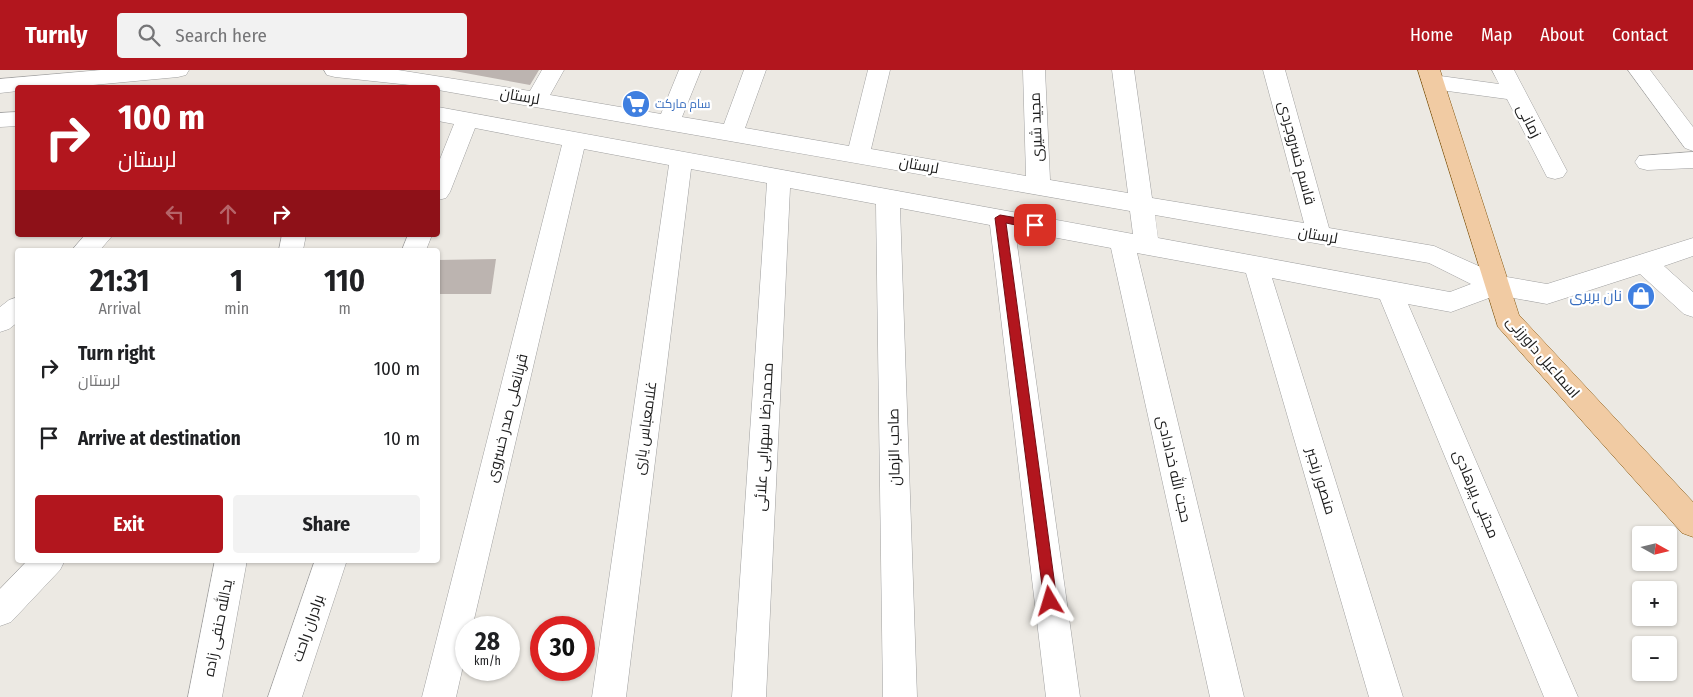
<!DOCTYPE html>
<html lang="en">
<head>
<meta charset="utf-8">
<style>
  body { margin:0; font-family:"Fira Sans Condensed",Cairo,sans-serif; background:#f2f2f2; color:#202124; height:100vh; display:flex; flex-direction:column; font-size:19px; white-space:nowrap }
  * { box-sizing:border-box; margin:0 }
  p { font-size:16px; color:#757577 }
  .icon { flex:none; width:28px; height:28px; fill:none; stroke:currentColor; stroke-width:2; stroke-linecap:round; stroke-linejoin:round }
  .map { position:relative; flex:1; overflow:hidden }
  .drawer { position:absolute; left:15px; top:178px; width:425px; height:315px; display:flex; flex-direction:column; background:#fff; border-radius:5px; box-shadow:0 1px 4px #0004 }
  .drawer>* { flex:none }
  .banner { position:absolute; left:15px; top:15px; width:425px; height:152px; border-radius:5px; box-shadow:0 1px 4px #0004; background:#b2161e; color:#fff; overflow:hidden }
  .needle { width:32px; rotate:98deg }
  .controls { position:absolute; left:1632px; top:456px; display:grid; gap:10px }
  .controls a { display:grid; place-items:center; width:45px; height:45px; border-radius:5px; background:#fff; box-shadow:0 1px 4px #0004; font-size:25px }
  .speed { position:absolute; left:455px; top:546px; display:flex; gap:10px; font-size:25px; font-weight:700; text-align:center }
  .speed>* { display:grid; place-content:center; width:65px; height:65px; border-radius:50%; background:#fff; box-shadow:0 1px 4px #0004; line-height:1 }
  .speed small { font-size:12px; font-weight:400 }
  .speed .limit { border:8px solid #d22; background:#fff; color:#111 }
  .pin { position:absolute; display:grid; place-items:center; width:42px; height:42px; color:#fff; margin:-21px; border-radius:10px; box-shadow:0 2px 8px #0006 }
  .me { position:absolute; width:55px; margin:-28px; rotate:353deg; stroke-linejoin:round; filter:drop-shadow(0 0 4px #0008) }
  .turn { display:flex; align-items:center; gap:18px; height:105px; padding:0 20px; font-size:22px }
  .turn .icon { width:65px; height:65px; stroke-width:2.5 }
  .turn b { display:block; font-size:35px; line-height:42px }
  .lanes { display:flex; align-items:center; height:48px; padding:0 20px; background:#0003; justify-content:center; gap:25px; direction:ltr }
  .lanes .off { opacity:.35 }
  .eta { display:flex; justify-content:space-evenly; align-items:center; height:85px; text-align:center }
  .eta b { font-size:30px; font-weight:700; line-height:35px }
  .cta { display:flex; gap:10px; margin-top:auto; padding:10px 20px }
  .cta a { flex:1; height:58px; border-radius:5px; background:#b2161e; color:#fff; font-size:20px; font-weight:700; line-height:58px; text-align:center }
  .cta a+a { background:#f2f2f2; color:#202124 }
  ul { padding:0; list-style:none }
  li { display:flex; align-items:center; gap:15px; height:70px; padding:0 20px }
  li div { flex:1 }
  li b { display:block; font-size:19px }
  li em { font-style:normal }
  header { display:flex; align-items:center; gap:30px; box-sizing:border-box; height:70px; padding:0 25px; background:#b2161e; color:#fff }
  header strong { font-size:24px }
  nav { display:flex; gap:28px; margin-inline-start:auto; font-size:18px }
  .search { width:350px; height:45px; background:#f2f2f2; display:flex; align-items:center; gap:12px; box-sizing:border-box; padding:0 18px; border-radius:5px; color:#757577; font-size:19px }
  .map>svg:first-child { display:block }
  .building { fill:#bcb4b0 }
  .lines { fill:none; stroke-linecap:round; stroke-linejoin:round }
  .minor-casing { stroke:#a0a0a0; stroke-width:1 }
  .major-casing { stroke:#845710; stroke-width:1 }
  .minor { fill:#fff; fill-rule:evenodd }
  .major { fill:#f1cba3; fill-rule:evenodd }
  .route { fill:#b2161e; stroke:#740e14 }
  .labels { text-anchor:middle; stroke-width:4.5; stroke-linejoin:round; paint-order:stroke }
  .far-shop-label { font-size:12px; fill:#366cbe; stroke:#fff; text-anchor:start }
  .street-label { font-size:15px; fill:#1c1c1c; stroke:#fff }
  .shop-label { font-size:15px; fill:#366cbe; stroke:#fff; text-anchor:end }
</style>
</head>
<body>
<header>
<strong>Turnly</strong>
<div class="search"><svg class="icon" aria-label="search" viewBox="0 0 24 24"><circle cx="10" cy="10" r="6"/><path d="M15 15l6 6"/></svg>Search here</div>
<nav><a>Home</a><a>Map</a><a>About</a><a>Contact</a></nav>
</header>
<div class="map">
<svg width="1693" height="627" viewBox="0 0 1693 627">
  <rect width="100%" height="100%" fill="#ece9e3"/>
  <g class="building">
    <path d="M449,0H539L530,15Z"/>
    <path d="M496,189L491,224H438V190Z"/>
  </g>
  <g class="lines">
    <defs>
      <g id="minor">
        <path d="M101,0H189L186,5L178,7L61,18H18V21L0,23V9Z"/>
        <path d="M324,0H398L530,21L542,0H564L550,25L661,44L679,0H701L682,47L724,54L744,0H766L745,58L849,76L868,0H890L871,79L1026,106L1023,0H1045L1050,110L1128,123L1112,0H1134L1152,128L1304,153L1263,0H1285L1329,158L1434,176L1501,206L1547,214L1693,168V186L1664,196L1693,222V247L1684,244L1640,204L1547,234L1497,225L1451,242L1408,234L1578,627H1544L1380,229L1272,208L1403,627H1369L1246,203L1137,183L1244,627H1210L1111,178L1015,160L1080,627H1046L990,155L900,138L917,627H883L876,134L790,118L766,627H732L767,113L691,99L626,627H592L669,95L584,79L472,558H466V583L456,627H422L562,75L475,58L450,122L446,128L438,130V94L454,54L438,51V37L1133,164L1130,141L438,20V18L335,7L327,5ZM1155,145L1429,193L1471,214L1450,222L1158,168Z"/>
        <path d="M1492,0H1514L1567,101L1563,107L1555,109L1547,107L1507,29L1433,19L1425,17L1422,12L1425,7L1433,5L1499,14Z"/>
        <path d="M1628,0H1650L1693,57V81L1685,78Z"/>
        <path d="M18,42V56L0,57V43Z"/>
        <path d="M1693,82V98L1647,100L1639,98L1635,92L1639,86Z"/>
        <path d="M85,165H113L100,180H72Z"/>
        <path d="M282,165H306L303,180H279Z"/>
        <path d="M408,165H432L426,180H402Z"/>
        <path d="M18,227V252L9,259L0,262V237L9,230Z"/>
        <path d="M28,490H65L60,500L11,552L0,556V519Z"/>
        <path d="M215,490H247L222,627H188Z"/>
        <path d="M315,490H347L302,627H268Z"/>
      </g>
      <path id="major" d="M1418,0H1440L1519,245L1693,432V467L1682,463L1498,257Z"/>
    </defs>
    <use href="#minor" class="minor-casing"/>
    <use href="#major" class="major-casing"/>
    <use href="#minor" class="minor"/>
    <use href="#major" class="major"/>
  </g>
  <path class="route" d="M1000,145L1035,151L1040,155L1035,159L1006,153L1057,531L1055,536L1050,538L1046,536L1044,531L995,148Z"/>
  <defs>
    <symbol id="supermarket-disc" viewBox="-11 -11 22 22"><circle r="9.5" fill="#3f7fe0" stroke="#fff"/><path d="M-6-5.5h2.5l.6 2H6L4.5 2H-2.5L-4.4-4H-6ZM-1.5 3.2a1.3 1.3 0 1 0 .1 0ZM3 3.2a1.3 1.3 0 1 0 .1 0Z" fill="#fff"/></symbol>
    <symbol id="shop-disc" viewBox="-11 -11 22 22"><circle r="9.5" fill="#3f7fe0" stroke="#fff"/><path d="M-5-2.5h2.3a2.7 3.5 0 0 1 5.4 0H5L5.5 6h-11ZM-1.5-2.5h3a1.5 2.3 0 0 0-3 0Z" fill="#fff"/></symbol>
  </defs>
  <g fill-rule="evenodd">
    <use href="#supermarket-disc" x="620" y="18" width="32" height="32"/>
    <use href="#shop-disc" x="1625" y="210" width="32" height="32"/>
  </g>
  <g class="labels">
    <g class="far-shop-label">
      <text x="655" y="38">سام مارکت</text>
    </g>
    <g class="street-label">
      <text transform="translate(520 26) rotate(10)" y="5">لرستان</text>
      <text transform="translate(1529 51) rotate(63)" y="5">زمانی</text>
      <text transform="translate(1036 57) rotate(-92)" y="5">مجید شیری</text>
      <text transform="translate(1297 83) rotate(75)" y="5">قاسم خسروجردی</text>
      <text transform="translate(919 95) rotate(10)" y="5">لرستان</text>
      <text transform="translate(1318 165) rotate(10)" y="5">لرستان</text>
      <text transform="translate(1543 287) rotate(49)" y="5">اسماعیل داورزنی</text>
      <text transform="translate(507 348) rotate(-76)" y="5">قربانعلی صدر خسروی</text>
      <text transform="translate(645 358) rotate(-82)" y="5">غلامعباس یاری</text>
      <text transform="translate(764 367) rotate(-87)" y="5">محمدرضا سهرابی علائی</text>
      <text transform="translate(894 377) rotate(-91)" y="5">صاحب الزمان</text>
      <text transform="translate(1174 399) rotate(77)" y="5">حجت الله خدادادی</text>
      <text transform="translate(1321 411) rotate(73)" y="5">منصور رنجبر</text>
      <text transform="translate(1476 424) rotate(67)" y="5">مجتبی پیرهادی</text>
      <text transform="translate(218 558) rotate(-79)" y="5">یدالله حنفی زاده</text>
      <text transform="translate(308 558) rotate(-71)" y="5">برادران راحت</text>
    </g>
    <g class="shop-label">
      <text x="1622" y="231">نان بربری</text>
    </g>
  </g>
</svg>
<div class="controls">
<a><svg class="needle" viewBox="-14 -14 28 28"><path d="M0-13l5 13h-10z" fill="#e53935"/><path d="M0 13l5-13h-10z" fill="#757577"/></svg></a>
<a>+</a>
<a>−</a>
</div>
<div class="speed"><div>28<small>km/h</small></div><div class="limit">30</div></div>
<div class="pin" style="left:1035px;top:155px;background:#d93025"><svg class="icon" aria-label="arrive" viewBox="0 0 24 24"><path d="M6 21V4h12l-3 4 3 4H6"/></svg></div>
<svg class="me" style="left:1050px;top:531px" viewBox="-20 -20 40 40"><path d="M0-17L14 15 0 8-14 15z" fill="#b2161e" stroke="#fff" stroke-width="4"/></svg>
<div class="banner">
<div class="turn"><svg class="icon" aria-label="right" viewBox="0 0 24 24"><path d="M7 20v-9h11M14 6l5 5-5 5"/></svg><div><b>100 m</b>لرستان</div></div>
<div class="lanes"><svg class="icon off" aria-label="left" viewBox="0 0 24 24"><path d="M17 20v-9H6M10 6l-5 5 5 5"/></svg><svg class="icon off" aria-label="ahead" viewBox="0 0 24 24"><path d="M12 20V5M6 11l6-6 6 6"/></svg><svg class="icon" aria-label="right" viewBox="0 0 24 24"><path d="M7 20v-9h11M14 6l5 5-5 5"/></svg></div>
</div>
<section class="drawer">
<div class="eta">
<div><b>21:31</b><p>Arrival</p></div>
<div><b>1</b><p>min</p></div>
<div><b>110</b><p>m</p></div>
</div>
<ul>
<li><svg class="icon" aria-label="right" viewBox="0 0 24 24"><path d="M7 20v-9h11M14 6l5 5-5 5"/></svg><div><b>Turn right</b><p>لرستان</p></div><em>100 m</em></li>
<li><svg class="icon" aria-label="arrive" viewBox="0 0 24 24"><path d="M6 21V4h12l-3 4 3 4H6"/></svg><div><b>Arrive at destination</b></div><em>10 m</em></li>
</ul>
<div class="cta"><a>Exit</a><a>Share</a></div>
</section>
</div>
</body>
</html>
